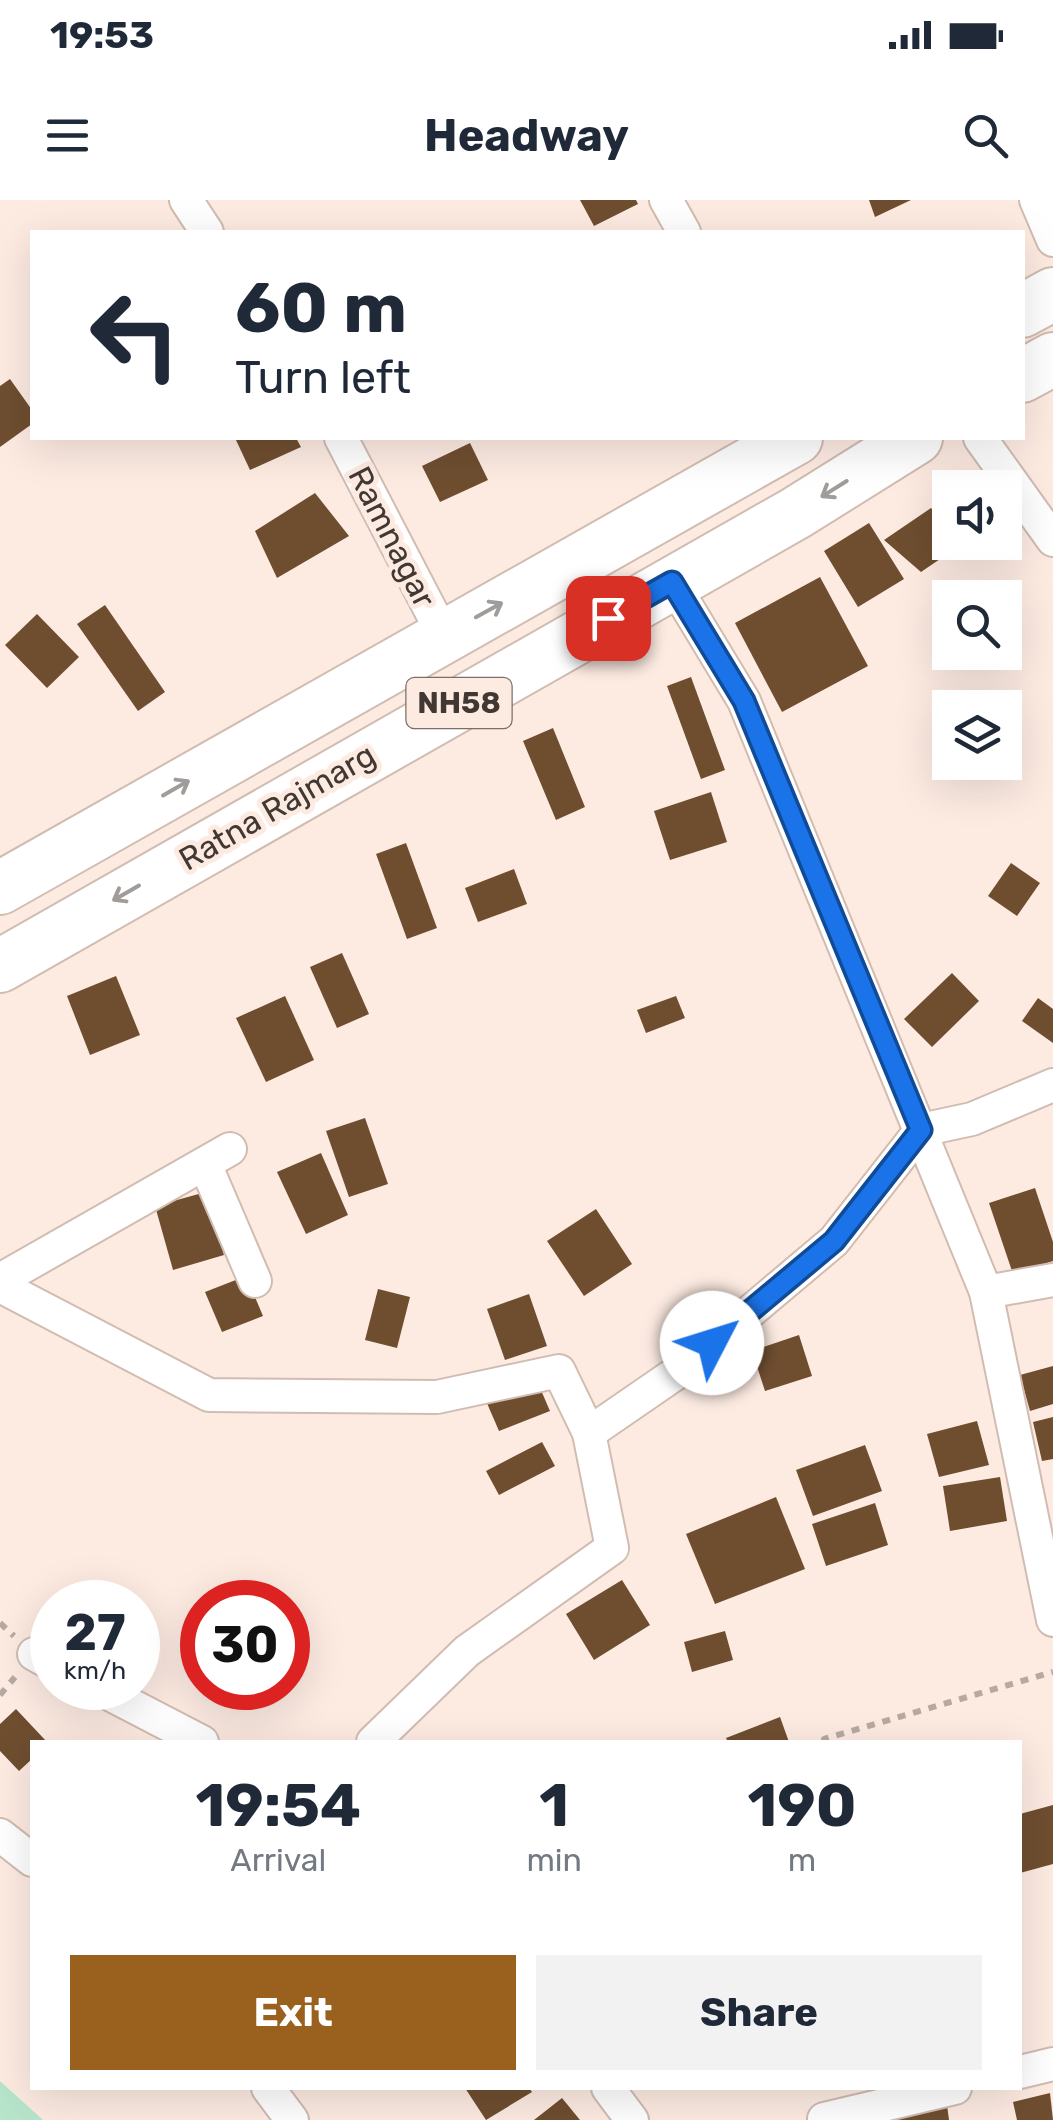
<!DOCTYPE html>
<html lang="en">
<head>
<meta charset="utf-8">
<style>
  body { margin:0; font-family:Rubik,sans-serif; background:#f2f2f3; color:#1f2937; height:100vh; display:flex; flex-direction:column; font-size:38px; white-space:nowrap }
  * { box-sizing:border-box; margin:0 }
  p { font-size:32px; color:#747a83 }
  .icon { flex:none; width:55px; height:55px; fill:none; stroke:currentColor; stroke-width:2; stroke-linecap:round; stroke-linejoin:round }
  .map { position:relative; flex:1; overflow:hidden }
  .panel { position:absolute; left:30px; top:1540px; width:992px; height:350px; display:flex; flex-direction:column; background:#fff; border-radius:0px; box-shadow:0 10px 40px #0002 }
  .panel>* { flex:none }
  .guide { position:absolute; left:30px; top:30px; width:995px; height:210px; border-radius:0px; box-shadow:0 10px 40px #0002; background:#fff; color:#1f2937; overflow:hidden }
  .tools { position:absolute; left:932px; top:270px; display:grid; gap:20px }
  .tools a { display:grid; place-items:center; width:90px; height:90px; border-radius:0px; background:#fff; box-shadow:0 10px 40px #0002; font-size:50px }
  .speed { position:absolute; left:30px; top:1380px; display:flex; gap:20px; font-size:50px; font-weight:700; text-align:center }
  .speed>* { display:grid; place-content:center; width:130px; height:130px; border-radius:50%; background:#fff; box-shadow:0 10px 40px #0002; line-height:1 }
  .speed small { font-size:25px; font-weight:400 }
  .speed .limit { border:15px solid #d22; background:#fff; color:#111 }
  .pin { position:absolute; display:grid; place-items:center; width:85px; height:85px; color:#fff; margin:-42px; border-radius:20px; box-shadow:0 5px 15px #0006 }
  .me { position:absolute; width:110px; margin:-55px; rotate:50deg; stroke-linejoin:round; filter:drop-shadow(0 0 8px #0008) }
  .turn { display:flex; align-items:center; gap:35px; height:210px; padding:0 40px; font-size:45px }
  .turn .icon { width:130px; height:130px; stroke-width:2.5 }
  .turn b { display:block; font-size:70px; line-height:85px }
  .eta { display:flex; justify-content:space-evenly; align-items:center; height:170px; text-align:center }
  .eta b { font-size:60px; font-weight:700; line-height:70px }
  .button { display:flex; gap:20px; margin-top:auto; padding:20px 40px }
  .button a { flex:1; height:115px; border-radius:0px; background:#99611d; color:#fff; font-size:40px; font-weight:700; line-height:115px; text-align:center }
  .button a+a { background:#f2f2f3; color:#1f2937 }
  .status { display:flex; justify-content:space-between; align-items:center; height:70px; padding:0 50px; background:#fff; direction:ltr }
  .status svg { height:28px; fill:currentColor }
  header { display:flex; justify-content:space-between; align-items:center; height:130px; padding:0 40px; background:#fff; font-size:45px; font-weight:700 }
  .map>svg:first-child { display:block }
  .green { fill:#b7e5cc }
  .building { fill:#6f4e30 }
  .lines { fill:none; stroke-linecap:round; stroke-linejoin:round }
  .minor-casing { stroke:#d1bcb1; stroke-width:36 }
  .trunk-casing { stroke:#d1bcb1; stroke-width:56 }
  .path { stroke:#b7a9a2; stroke-width:6; stroke-dasharray:8 8; stroke-linecap:butt }
  .minor { stroke:#fff; stroke-width:32 }
  .trunk { stroke:#fff; stroke-width:52 }
  .oneway { stroke:#a09c9a }
  .route-casing { stroke:#114b97; stroke-width:25 }
  .route { stroke:#1a73e8; stroke-width:18 }
  .labels { text-anchor:middle; stroke-width:10; stroke-linejoin:round; paint-order:stroke }
  .shield { fill:#fdebe2; stroke:#796e68; stroke-width:2.5 }
  .shield-label { font-size:30px; font-weight:bold; fill:#413834 }
  .street-label { font-size:32px; fill:#413834; stroke:#fdebe2 }
</style>
</head>
<body>
<div class="status"><b>19:53</b><svg viewBox="0 0 49 12"><path d="M0 12V9h3v3zM5 12V6h3v6zM10 12V3h3v9zM15 12V0h3v12zM26 1h20v11H26zM47 4h2v5h-2z"/></svg></div>
<header><svg class="icon" aria-label="menu" viewBox="0 0 24 24"><path d="M4 6h16M4 12h16M4 18h16"/></svg>Headway<svg class="icon" aria-label="search" viewBox="0 0 24 24"><circle cx="10" cy="10" r="6"/><path d="M15 15l6 6"/></svg></header>
<div class="map">
<svg width="1053" height="1920" viewBox="0 0 1053 1920">
  <rect width="100%" height="100%" fill="#fdebe2"/>
  <path class="green" d="M0,1881L43,1920H0Z"/>
  <g class="building">
    <path d="M580,0H636L638,4L594,26Z"/>
    <path d="M869,0H911L875,17Z"/>
    <path d="M10,179L32,210V224L0,247V186Z"/>
    <path d="M235,238H296L301,247L250,270Z"/>
    <path d="M470,243L488,280L440,302L422,266Z"/>
    <path d="M315,293L349,336L277,378L255,331Z"/>
    <path d="M931,308L950,330V342H965L921,372L884,340Z"/>
    <path d="M869,323L904,379L858,407L824,351Z"/>
    <path d="M820,377L868,466L782,512L735,423Z"/>
    <path d="M105,405L165,492L138,511L77,424Z"/>
    <path d="M37,414L79,457L47,488L5,445Z"/>
    <path d="M691,477L725,570L701,579L667,486Z"/>
    <path d="M553,528L585,607L556,620L523,541Z"/>
    <path d="M711,592L727,642L670,660L654,611Z"/>
    <path d="M406,643L437,728L407,739L376,654Z"/>
    <path d="M1011,663L1040,683L1017,716L988,696Z"/>
    <path d="M514,669L527,704L478,722L465,688Z"/>
    <path d="M342,753L369,814L337,828L310,767Z"/>
    <path d="M952,773L979,801L932,847L904,819Z"/>
    <path d="M116,776L140,835L90,855L67,796Z"/>
    <path d="M285,796L314,860L266,882L236,818Z"/>
    <path d="M676,796L685,818L646,833L637,810Z"/>
    <path d="M1038,798L1053,809V843L1022,821Z"/>
    <path d="M365,918L388,984L349,997L326,931Z"/>
    <path d="M321,953L348,1015L306,1034L277,972Z"/>
    <path d="M1035,988L1053,1042V1061L1013,1074L989,1003Z"/>
    <path d="M206,992L224,1055L173,1070L155,1006Z"/>
    <path d="M596,1009L632,1064L584,1096L547,1041Z"/>
    <path d="M246,1076L263,1116L222,1132L205,1092Z"/>
    <path d="M378,1089L410,1097L397,1148L365,1140Z"/>
    <path d="M529,1094L547,1146L505,1160L487,1109Z"/>
    <path d="M799,1135L812,1176L765,1191L752,1151Z"/>
    <path d="M1053,1166V1204L1030,1211L1020,1175Z"/>
    <path d="M537,1181L550,1211L499,1231L486,1201Z"/>
    <path d="M1053,1217V1259L1042,1261L1033,1222Z"/>
    <path d="M977,1221L989,1265L939,1277L927,1234Z"/>
    <path d="M542,1242L555,1266L499,1295L486,1271Z"/>
    <path d="M865,1245L882,1291L813,1316L796,1270Z"/>
    <path d="M1000,1277L1007,1321L950,1331L943,1286Z"/>
    <path d="M776,1297L805,1369L715,1404L686,1334Z"/>
    <path d="M875,1303L888,1345L826,1366L812,1324Z"/>
    <path d="M622,1380L650,1425L594,1460L566,1414Z"/>
    <path d="M725,1431L733,1460L692,1472L684,1442Z"/>
    <path d="M16,1509L47,1542H32V1559L19,1571L0,1551V1524Z"/>
    <path d="M780,1517L789,1542H728L726,1538Z"/>
    <path d="M1053,1605V1664L1020,1673V1614Z"/>
    <path d="M465,1888H529L532,1892L486,1920Z"/>
    <path d="M1050,1893L1053,1920H1017L1013,1902Z"/>
    <path d="M562,1898L580,1920H534Z"/>
    <path d="M947,1905L949,1920H889Z"/>
  </g>
  <g class="lines">
    <defs>
      <g id="minor">
        <path d="M186,0L207,32"/>
        <path d="M666,0L684,32"/>
        <path d="M1036,0L1053,40"/>
        <path d="M341,238L444,436"/>
        <path d="M980,238L1053,340"/>
        <path d="M672,382L744,501L986,1092L1053,1420"/>
        <path d="M205,964L255,1081"/>
        <path d="M0,1080L230,949"/>
        <path d="M0,1086L209,1195L437,1197L559,1171L589,1233"/>
        <path d="M986,1092L1053,1080"/>
        <path d="M34,1454L52,1464"/>
        <path d="M98,1488L202,1542"/>
        <path d="M373,1542L467,1451L612,1348L589,1233L682,1169L834,1041L921,930L972,919L1053,885"/>
        <path d="M0,1635L32,1660"/>
        <path d="M1020,1872L1053,1864"/>
        <path d="M268,1888L292,1920"/>
        <path d="M608,1888L632,1920"/>
        <path d="M824,1919L955,1888"/>
      </g>
      <g id="trunk">
        <path d="M1022,111L1053,94"/>
        <path d="M1022,176L1053,159"/>
        <path d="M0,688L796,238"/>
        <path d="M0,766L796,313L916,238"/>
      </g>
    </defs>
    <use href="#minor" class="minor-casing"/>
    <use href="#trunk" class="trunk-casing"/>
    <g class="path">
      <path d="M0,1423L14,1436"/>
      <path d="M0,1495L15,1477"/>
      <path d="M825,1542L824,1539L1053,1472"/>
    </g>
    <use href="#minor" class="minor"/>
    <use href="#trunk" class="trunk"/>
  </g>
  <defs><path id="oneway-shaft" d="M-6 0H5M1.5-3L5.5 0L1.5 3" fill="none" stroke-width="1.6" stroke-linecap="round" stroke-linejoin="round" transform="scale(2.5)"/></defs>
  <g class="oneway">
    <use href="#oneway-shaft" transform="translate(834 289) rotate(148)"/>
    <use href="#oneway-shaft" transform="translate(489 410) rotate(-29)"/>
    <use href="#oneway-shaft" transform="translate(176 588) rotate(-30)"/>
    <use href="#oneway-shaft" transform="translate(126 693) rotate(150)"/>
  </g>
  <g class="lines">
    <defs>
      <path id="route" d="M608,418L672,382L744,501L921,930L834,1041L712,1143"/>
    </defs>
    <use href="#route" class="route-casing"/>
    <use href="#route" class="route"/>
  </g>
  <g class="labels">
    <rect class="shield" x="406.5" y="478" width="105" height="50" rx="8"/>
    <g class="shield-label">
      <text x="459" y="513">NH58</text>
    </g>
    <g class="street-label">
      <text transform="translate(392 337) rotate(63)" y="11">Ramnagar</text>
      <text transform="translate(277 607) rotate(-30)" y="11">Ratna Rajmarg</text>
    </g>
  </g>
</svg>
<div class="tools">
<a><svg class="icon" aria-label="sound" viewBox="0 0 24 24"><path d="M4 9h4l5-4v14l-5-4H4zM17 9q2 3 0 6"/></svg></a>
<a><svg class="icon" aria-label="search" viewBox="0 0 24 24"><circle cx="10" cy="10" r="6"/><path d="M15 15l6 6"/></svg></a>
<a><svg class="icon" aria-label="layers" viewBox="0 0 24 24"><path d="M12 4l9 5-9 5-9-5zM3 14l9 5 9-5"/></svg></a>
</div>
<div class="speed"><div>27<small>km/h</small></div><div class="limit">30</div></div>
<div class="pin" style="left:608px;top:418px;background:#d93025"><svg class="icon" aria-label="arrive" viewBox="0 0 24 24"><path d="M6 21V4h12l-3 4 3 4H6"/></svg></div>
<svg class="me" style="left:712px;top:1143px" viewBox="-20 -20 40 40"><circle r="19" fill="#fff"/><path d="M0-13L10 11 0 6-10 11z" fill="#1a73e8"/></svg>
<div class="guide">
<div class="turn"><svg class="icon" aria-label="left" viewBox="0 0 24 24"><path d="M17 20v-9H6M10 6l-5 5 5 5"/></svg><div><b>60 m</b>Turn left</div></div>
</div>
<section class="panel">
<div class="eta">
<div><b>19:54</b><p>Arrival</p></div>
<div><b>1</b><p>min</p></div>
<div><b>190</b><p>m</p></div>
</div>
<div class="button"><a>Exit</a><a>Share</a></div>
</section>
</div>
</body>
</html>
